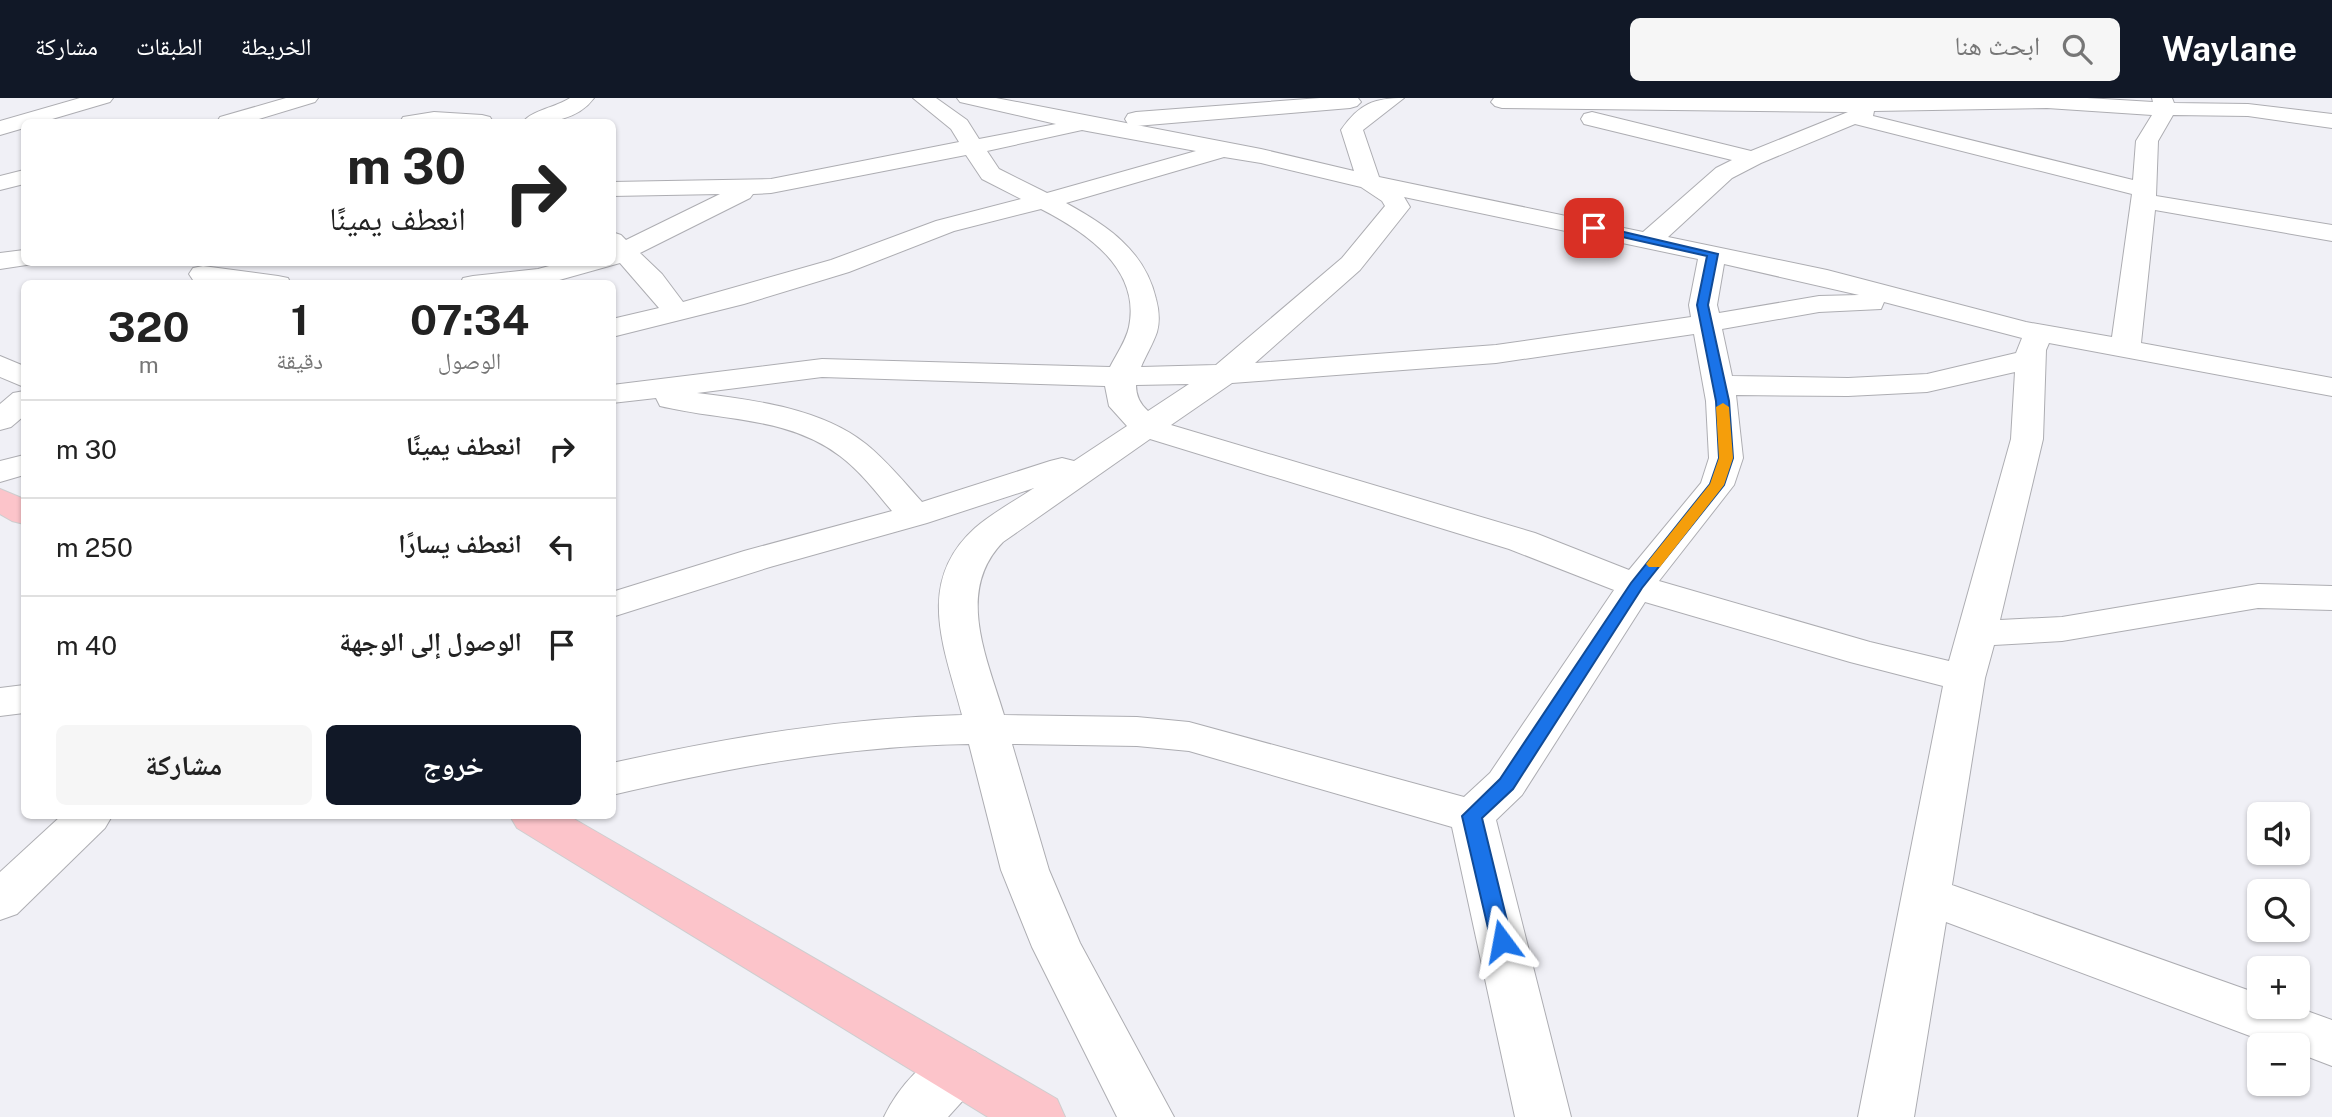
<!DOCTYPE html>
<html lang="ar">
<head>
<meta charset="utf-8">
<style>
  body { margin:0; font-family:"Public Sans","Noto Naskh Arabic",sans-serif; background:#f6f6f6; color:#222; direction:rtl; height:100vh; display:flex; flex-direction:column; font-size:26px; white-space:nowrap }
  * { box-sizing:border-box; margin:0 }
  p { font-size:23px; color:#767676 }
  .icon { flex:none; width:38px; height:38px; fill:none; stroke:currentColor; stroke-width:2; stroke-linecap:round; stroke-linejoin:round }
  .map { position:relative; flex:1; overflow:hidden; direction:ltr }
  .details { position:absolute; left:21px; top:182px; width:595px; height:539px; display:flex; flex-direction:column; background:#fff; border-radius:10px; box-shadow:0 2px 5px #0004; direction:rtl }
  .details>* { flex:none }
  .hud { position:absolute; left:21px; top:21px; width:595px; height:147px; border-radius:10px; box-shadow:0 2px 5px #0004; direction:rtl; background:#fff; color:#222; overflow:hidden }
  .tools { position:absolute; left:2247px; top:704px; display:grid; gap:14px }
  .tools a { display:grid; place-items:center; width:63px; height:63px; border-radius:10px; background:#fff; box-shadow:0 2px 5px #0004; font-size:35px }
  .pin { position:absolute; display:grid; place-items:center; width:60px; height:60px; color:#fff; margin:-30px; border-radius:14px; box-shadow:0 4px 10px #0006 }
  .me { position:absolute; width:77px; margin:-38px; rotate:347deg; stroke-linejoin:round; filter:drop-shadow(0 0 5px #0008) }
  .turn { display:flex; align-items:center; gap:24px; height:147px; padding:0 35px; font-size:32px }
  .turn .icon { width:91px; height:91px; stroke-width:2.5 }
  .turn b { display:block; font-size:49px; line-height:60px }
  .eta { display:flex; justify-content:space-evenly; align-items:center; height:119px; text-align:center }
  .eta b { font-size:42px; font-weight:700; line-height:49px }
  .primary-button { display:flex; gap:14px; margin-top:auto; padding:14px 35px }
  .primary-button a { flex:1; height:80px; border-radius:10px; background:#111827; color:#fff; font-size:28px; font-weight:700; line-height:80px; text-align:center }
  .primary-button a+a { background:#f6f6f6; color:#222 }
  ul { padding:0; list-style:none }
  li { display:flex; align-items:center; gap:21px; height:98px; padding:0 35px; border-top:2px solid #e0e0e0 }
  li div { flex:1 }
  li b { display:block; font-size:26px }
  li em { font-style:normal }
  header { display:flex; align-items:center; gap:42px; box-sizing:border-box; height:98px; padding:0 35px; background:#111827; color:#fff }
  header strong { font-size:33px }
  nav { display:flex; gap:38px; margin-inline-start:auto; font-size:24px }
  .search { width:490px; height:63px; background:#f6f6f6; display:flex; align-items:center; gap:18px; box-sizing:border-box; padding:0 24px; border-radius:10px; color:#767676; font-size:26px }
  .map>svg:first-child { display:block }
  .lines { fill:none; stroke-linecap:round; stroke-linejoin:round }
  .minor-casing { stroke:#adadb2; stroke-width:2 }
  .trunk-casing { stroke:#cececf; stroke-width:2 }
  .minor { fill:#fff; fill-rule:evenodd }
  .trunk { fill:#fcc4ca; fill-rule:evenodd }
  .route { fill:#1a73e8; stroke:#114b97; stroke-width:2 }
  .slow { fill:#f59e0b }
</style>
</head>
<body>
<header>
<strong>Waylane</strong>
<div class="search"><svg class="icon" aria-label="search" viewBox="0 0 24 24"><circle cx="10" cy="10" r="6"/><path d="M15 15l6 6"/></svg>ابحث هنا</div>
<nav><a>الخريطة</a><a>الطبقات</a><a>مشاركة</a></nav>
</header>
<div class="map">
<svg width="2332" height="1019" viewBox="0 0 2332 1019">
  <rect width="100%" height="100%" fill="#f0f0f6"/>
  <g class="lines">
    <defs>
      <g id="minor">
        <path d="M80,0H113L110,4L42,24H24V30L0,37V23Z"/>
        <path d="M286,0H318L315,4L249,24H217L220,19Z"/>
        <path d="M570,0H594C578,22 548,26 523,24C532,12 557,9 570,0Z"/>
        <path d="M913,0H936L967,22L979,41L1056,26L960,4L957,0H996L1261,51L1354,73L1341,32C1359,6 1374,0 1404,0L1363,32L1379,79L1643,134L1716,70L1732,62L1584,26L1581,21L1584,16L1592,14L1751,53L1848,14L1502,10L1495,8L1491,4L1494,0H2087L2153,4L2152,0H2172L2174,5L2248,6L2332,16V30L2248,18L2173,17L2158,43L2156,98L2332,127V143L2155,112L2141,245L2332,280V298L2049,245L2046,252L2043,341L2000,522L2062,519L2258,486L2332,488V512L2258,510L2062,543L1994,547L1985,580L1952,787L2259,896V908H2293L2332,922V968L2298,955V947H2274L1946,824L1914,1019H1858L1943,588L1850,564L1645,504L1522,697L1496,722L1571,1019H1515L1452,729L1189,653L1137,648L1012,646L1049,772L1080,845L1174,1019H1117L1032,849L1001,772L969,646C844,648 733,669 612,697V665C730,639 841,620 962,617C945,551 914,485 975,430C992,415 1015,403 1034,390L927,425L770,469L612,519V494L744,453L892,413C876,394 860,373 840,358C788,318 721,323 660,308L656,300L612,305V287L822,261L1110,269C1116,257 1126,243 1129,229C1141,171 1086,134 1041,111L954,133L849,174L744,206L612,239V221L659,210L620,165L545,186H460L463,180L473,178L538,171L564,164H612V134L621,137L626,142L720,96L612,98V84L771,81L959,44L951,31ZM2047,10L2152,17L2136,43L2133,82L1873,18L1874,13ZM1855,26L2132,96L2112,239L2026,224L1827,172L1668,139L1732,80L1761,65ZM1082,32L1087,33L1196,53L1047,95L999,71L987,53ZM966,57L982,81L1021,101L936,123L831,162L683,204L662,176L640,155L750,100L753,96L771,95ZM1224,59L1261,65L1361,89L1382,103L1385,108L1342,160L1216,267L1141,269C1146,257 1153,246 1157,234C1160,223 1159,212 1156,201C1145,153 1108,128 1066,105ZM1404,99L1698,161L1689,207L1691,219L1496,247L1255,265L1360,172L1410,109ZM1724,166L1859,197L1819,198L1719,215L1717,207ZM1884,204L2022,240L2016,255L1927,276L1848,280L1732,278L1722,231L1819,214L1881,211ZM1694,236L1706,303L1709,360L1701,385L1629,472L1535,435L1171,327L1232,285L1496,265ZM2015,274L2011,341L1949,563L1870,544L1659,483L1734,387L1743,360L1736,297L1848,298L1927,294ZM822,279L1105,288L1109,308L1127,328L1074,363L1062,360L1050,363L922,404C904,384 887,363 866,346C821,310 753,302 697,295ZM1189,286L1148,313C1140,306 1136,298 1136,287ZM1150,341L1509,451L1614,492L1490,675L1464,699L1189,624L1137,619L1004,617C987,560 955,493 1003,444Z"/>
        <path d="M1320,0H1358L1361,4L1357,8L1350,10L1136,28L1128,26L1125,21L1128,16L1136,14Z"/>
        <path d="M434,14L482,17L490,19L493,24H400L403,19Z"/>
        <path d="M24,72V86L0,92V78Z"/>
        <path d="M24,152V164L33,166L0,171V155Z"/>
        <path d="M203,168L278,178L288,180L291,186H213L193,182L189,176L193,170Z"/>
        <path d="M0,258L24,268V289L0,279Z"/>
        <path d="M24,293V318L11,329L0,332V306L13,295Z"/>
        <path d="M24,357V377L0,384V363Z"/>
        <path d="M24,587V615L0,618V590Z"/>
        <path d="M61,718H112L105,730L17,816L0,822V774Z"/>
        <path d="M957,947L976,954L984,971L976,988L948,1019H884C898,989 926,958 957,947Z"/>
      </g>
      <g id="trunk">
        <path d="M0,391L24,401V426L12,423L0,416Z"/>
        <path d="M510,718H569L1057,1001L1065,1019H988L517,730Z"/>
      </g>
    </defs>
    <use href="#minor" class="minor-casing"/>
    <use href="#trunk" class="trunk-casing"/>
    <use href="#minor" class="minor"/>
    <use href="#trunk" class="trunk"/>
  </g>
  <path class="route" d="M1594,127L1718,156L1708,207L1729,303L1733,360L1724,387L1642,490L1513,691L1482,720L1512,843L1509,849L1502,852L1494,849L1491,843L1462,718L1500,681L1631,485L1710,386L1719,360L1716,303L1697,207L1707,158L1591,132V128Z"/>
  <path class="slow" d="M1723,305L1729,309L1733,360L1724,387L1660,469H1649L1646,466L1649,462L1710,386L1719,360L1716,309Z"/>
</svg>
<div class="tools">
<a><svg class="icon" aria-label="sound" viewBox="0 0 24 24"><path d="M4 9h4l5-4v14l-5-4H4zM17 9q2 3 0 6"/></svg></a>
<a><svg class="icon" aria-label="search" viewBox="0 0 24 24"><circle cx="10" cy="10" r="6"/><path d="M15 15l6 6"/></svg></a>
<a>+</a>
<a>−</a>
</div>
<div class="pin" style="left:1594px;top:130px;background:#d93025"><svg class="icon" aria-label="arrive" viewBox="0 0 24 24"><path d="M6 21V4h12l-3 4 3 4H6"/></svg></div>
<svg class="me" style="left:1502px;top:843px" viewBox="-20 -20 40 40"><path d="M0-17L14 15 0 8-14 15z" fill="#1a73e8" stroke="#fff" stroke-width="4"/></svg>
<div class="hud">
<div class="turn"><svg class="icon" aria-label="right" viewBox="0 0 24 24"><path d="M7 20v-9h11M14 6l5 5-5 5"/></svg><div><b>30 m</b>انعطف يمينًا</div></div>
</div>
<section class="details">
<div class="eta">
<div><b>07:34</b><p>الوصول</p></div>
<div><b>1</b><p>دقيقة</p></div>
<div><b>320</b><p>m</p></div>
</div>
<ul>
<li><svg class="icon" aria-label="right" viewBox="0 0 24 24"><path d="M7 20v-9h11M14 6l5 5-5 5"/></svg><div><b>انعطف يمينًا</b></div><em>30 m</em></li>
<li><svg class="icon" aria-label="left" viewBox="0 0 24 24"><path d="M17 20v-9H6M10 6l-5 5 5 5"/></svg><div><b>انعطف يسارًا</b></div><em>250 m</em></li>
<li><svg class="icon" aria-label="arrive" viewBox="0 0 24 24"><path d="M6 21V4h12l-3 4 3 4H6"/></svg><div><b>الوصول إلى الوجهة</b></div><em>40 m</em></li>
</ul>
<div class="primary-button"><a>خروج</a><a>مشاركة</a></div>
</section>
</div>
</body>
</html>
